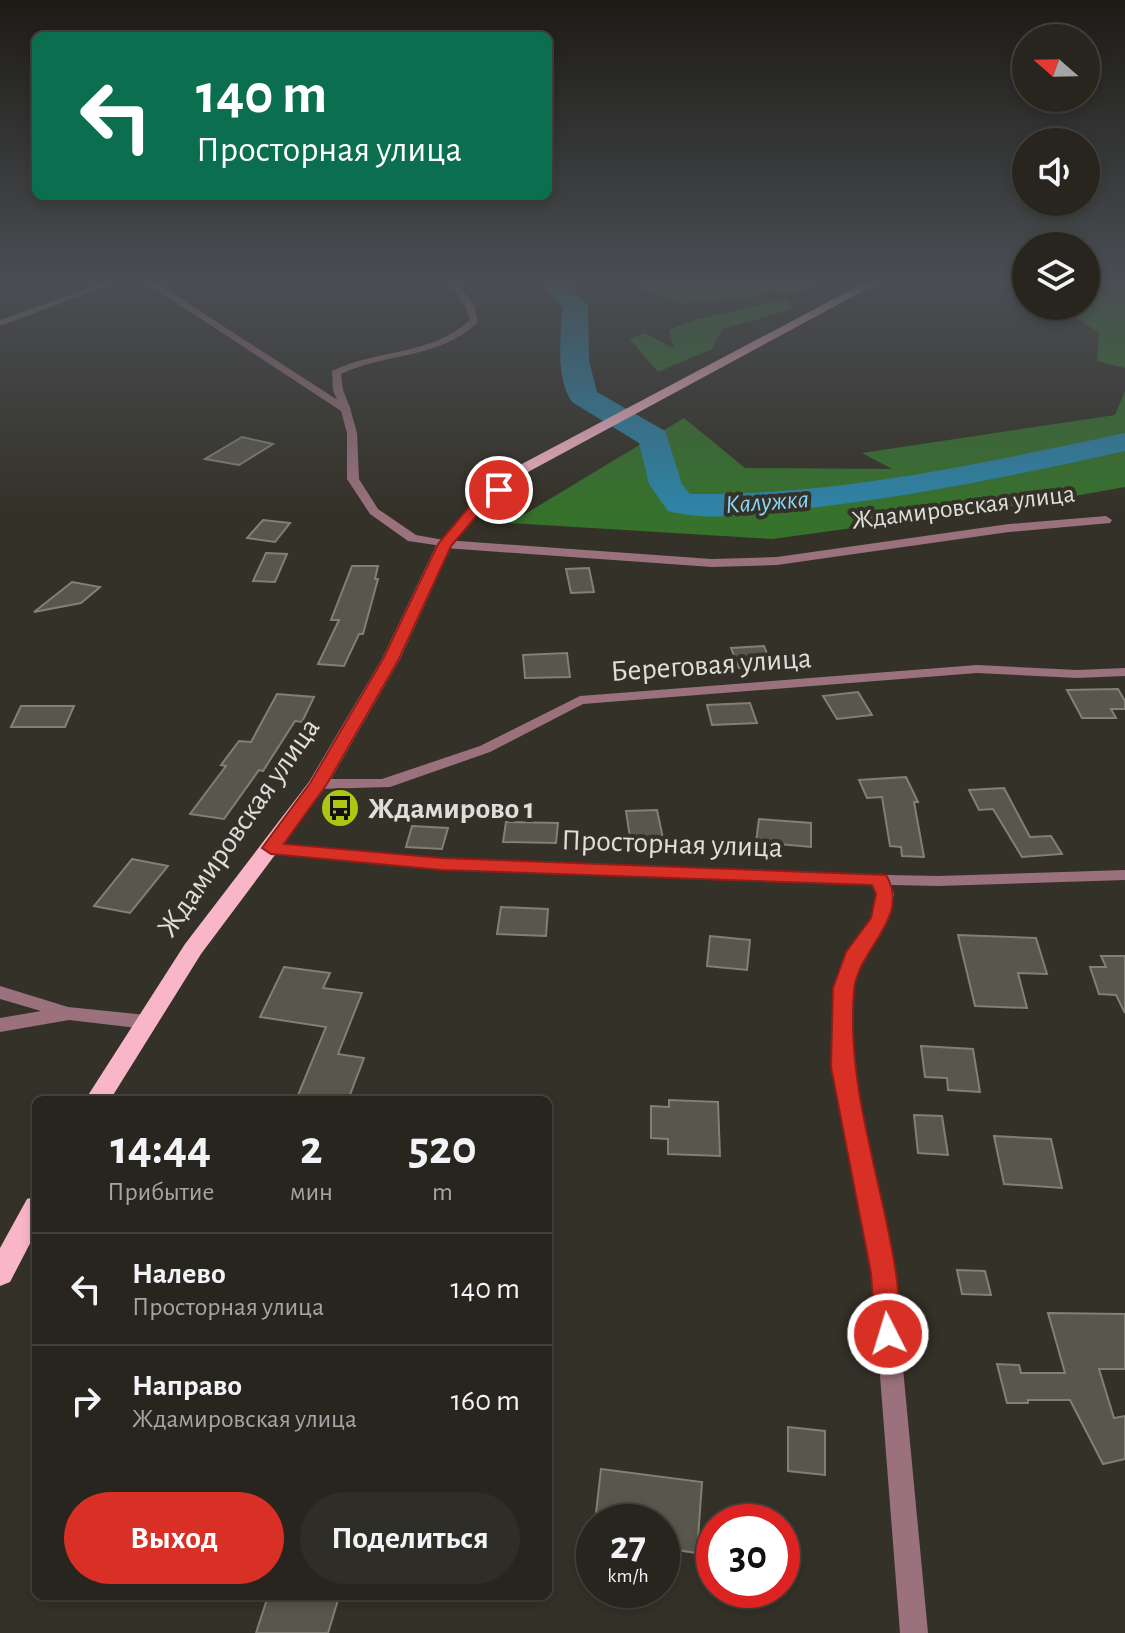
<!DOCTYPE html>
<html lang="ru">
<head>
<meta charset="utf-8">
<style>
  body { margin:0; font-family:"Alegreya Sans",sans-serif; background:#2f2d27; color:#f1f3f6; height:100vh; display:flex; flex-direction:column; font-size:30px; white-space:nowrap }
  * { box-sizing:border-box; margin:0 }
  p { font-size:26px; color:#a4a5a4 }
  .icon { flex:none; width:44px; height:44px; fill:none; stroke:currentColor; stroke-width:2; stroke-linecap:round; stroke-linejoin:round }
  .map { position:relative; flex:1; overflow:hidden }
  .details { position:absolute; left:32px; top:1096px; width:520px; height:504px; display:flex; flex-direction:column; background:#27251e; border-radius:12px; box-shadow:0 4px 12px #0003,0 0 0 2px #43423c }
  .details>* { flex:none }
  .banner { position:absolute; left:32px; top:32px; width:520px; height:168px; border-radius:12px; box-shadow:0 4px 12px #0003,0 0 0 2px #43423c; background:#0b6e4f; color:#fff; overflow:hidden }
  .needle { width:52px; rotate:290deg }
  .fabs { position:absolute; left:1012px; top:24px; display:grid; gap:16px }
  .fabs a { display:grid; place-items:center; width:88px; height:88px; border-radius:50%; background:#27251e; box-shadow:0 4px 12px #0003,0 0 0 2px #43423c; font-size:40px }
  .speed { position:absolute; left:576px; top:1504px; display:flex; gap:16px; font-size:40px; font-weight:700; text-align:center }
  .speed>* { display:grid; place-content:center; width:104px; height:104px; border-radius:50%; background:#27251e; box-shadow:0 4px 12px #0003,0 0 0 2px #43423c; line-height:1 }
  .speed small { font-size:20px; font-weight:400 }
  .speed .limit { border:12px solid #d22; background:#fff; color:#111 }
  .pin { position:absolute; display:grid; place-items:center; width:68px; height:68px; color:#fff; margin:-34px; border:4px solid #fff; border-radius:50%; box-shadow:0 2px 8px #0007 }
  .me { position:absolute; width:88px; margin:-44px; rotate:355deg; stroke-linejoin:round; filter:drop-shadow(0 0 6px #0008) }
  .turn { display:flex; align-items:center; gap:28px; height:168px; padding:0 32px; font-size:36px }
  .turn .icon { width:104px; height:104px; stroke-width:2.5 }
  .turn b { display:block; font-size:56px; line-height:68px }
  .eta { display:flex; justify-content:space-evenly; align-items:center; height:136px; text-align:center }
  .eta b { font-size:48px; font-weight:700; line-height:56px }
  .cta { display:flex; gap:16px; margin-top:auto; padding:16px 32px }
  .cta a { flex:1; height:92px; border-radius:48px; background:#d93025; color:#fff; font-size:32px; font-weight:700; line-height:92px; text-align:center }
  .cta a+a { background:#2f2d27; color:#f1f3f6 }
  ul { padding:0; list-style:none }
  li { display:flex; align-items:center; gap:24px; height:112px; padding:0 32px; border-top:2px solid #43423c }
  li div { flex:1 }
  li b { display:block; font-size:30px }
  li em { font-style:normal }
  .map>svg:first-child { display:block }
  .forest { fill:#36722c }
  .lines { fill:none; stroke-linecap:round; stroke-linejoin:round }
  .river { fill:#2e84a7; fill-rule:evenodd }
  .building { fill:#59574c; stroke:#827f75; stroke-width:2 }
  .minor { fill:#9a717c; fill-rule:evenodd }
  .tertiary { fill:#9a717c; fill-rule:evenodd }
  .primary { fill:#f9b6c8; fill-rule:evenodd }
  .route { fill:#d93025; stroke:#8d1f18; stroke-width:2 }
  .labels { text-anchor:middle; stroke-width:8; stroke-linejoin:round; paint-order:stroke }
  .far-water-label { font-size:26px; font-style:italic; fill:#8ad6f9; stroke:#343128 }
  .far-street-label { font-size:26px; fill:#e0ded9; stroke:#343128 }
  .street-label { font-size:30px; fill:#e0ded9; stroke:#343128 }
  .poi-label { font-size:30px; font-weight:bold; fill:#e0ded9; stroke:#343128; text-anchor:start }
</style>
</head>
<body>
<div class="map">
<svg width="1125" height="1633" viewBox="0 0 1125 1633">
  <rect width="100%" height="100%" fill="#343128"/>
  <g class="forest">
    <path d="M645,284H813L802,293L768,292L752,297L679,304L639,289Z"/>
    <path d="M1086,284H1125V368L1097,361L1099,333L1071,314L1086,306V302L1099,292Z"/>
    <path d="M788,298L793,309L722,329L712,349L658,372L630,339L645,333L674,349L669,330L694,320Z"/>
    <path d="M1125,391V487L1029,504L772,539L510,523L684,418L745,468L892,469L862,453L1115,415Z"/>
  </g>
  <g class="lines">
    <path class="river" d="M541,284H568L588,306L589,361L597,392L665,431L682,484L690,494C836,496 983,463 1125,433V451C1018,475 910,497 801,509C759,514 710,522 668,511L649,484L639,443L572,402C555,377 561,337 562,307Z"/>
  </g>
  <g class="building">
    <path d="M242,437L273,444L239,465L205,459Z"/>
    <path d="M263,520L290,523L275,542L247,538Z"/>
    <path d="M266,553L287,554L275,582L253,581Z"/>
    <path d="M352,566H378L375,579H378L363,634H359L344,666L318,664L339,620H331Z"/>
    <path d="M589,568L594,592L571,593L566,569Z"/>
    <path d="M72,582L100,587L81,603L34,612Z"/>
    <path d="M764,646L772,666L739,668L731,648Z"/>
    <path d="M567,653L570,677L525,678L523,655Z"/>
    <path d="M1118,689L1125,701V709H1111L1116,718H1082L1067,690Z"/>
    <path d="M858,692L872,715L837,719L823,696Z"/>
    <path d="M277,694L314,697L302,722L295,721L263,771L259,770L224,819L190,814L226,766L221,765L239,741L251,742Z"/>
    <path d="M750,703L757,723L712,725L707,705Z"/>
    <path d="M21,706H74L65,727H11Z"/>
    <path d="M906,777L918,802H914L924,857L902,856L901,847L890,846L882,797L867,798L859,780Z"/>
    <path d="M1004,788L1030,837L1051,836L1062,854L1022,857L993,809L979,810L969,790Z"/>
    <path d="M657,810L664,843L631,844L626,811Z"/>
    <path d="M759,819L811,823V847L756,842Z"/>
    <path d="M506,822L558,823L556,843L503,842Z"/>
    <path d="M412,826L448,828L442,849L406,847Z"/>
    <path d="M132,859L168,866L130,913L94,906Z"/>
    <path d="M501,907L548,909L546,936L497,934Z"/>
    <path d="M958,935L1036,938L1047,974L1018,973L1027,1008L975,1006Z"/>
    <path d="M710,936L750,940L747,970L707,966Z"/>
    <path d="M1101,956H1125V1013L1116,995L1099,994L1090,967H1106Z"/>
    <path d="M284,967L330,973L323,988L362,993L338,1054L364,1058L348,1100H296L326,1027L260,1017Z"/>
    <path d="M921,1046L973,1049L980,1092L948,1090L947,1078L925,1077Z"/>
    <path d="M669,1100L718,1102L720,1156L668,1154V1139L651,1138V1106L669,1107Z"/>
    <path d="M914,1115L942,1116L948,1155L918,1153Z"/>
    <path d="M994,1136L1051,1139L1062,1188L1004,1184Z"/>
    <path d="M957,1270L985,1271L991,1295L962,1294Z"/>
    <path d="M1048,1313L1125,1314V1369H1099L1114,1418L1125,1416V1459L1103,1464L1070,1400H1028V1403H1007L997,1364L1019,1365L1021,1373H1065Z"/>
    <path d="M788,1427L825,1431V1475L788,1471Z"/>
    <path d="M601,1469L702,1482L697,1553L662,1548V1522H595Z"/>
    <path d="M268,1596H317L338,1600L328,1633H256Z"/>
  </g>
  <g class="lines">
    <g class="minor">
      <path d="M99,284H112L0,326V320Z"/>
      <path d="M449,284H458L474,305L478,322C440,359 387,352 341,374L343,390L351,410L342,412L333,390L332,371C377,349 433,355 470,320L465,305Z"/>
      <path d="M1106,516L1112,520L1110,523L1009,532L777,565L712,567L445,548L439,544L445,540L712,559L777,557L1009,524Z"/>
      <path d="M977,665L1077,670L1125,668V676L1077,678L977,673L583,704L490,752L390,787L318,789L310,784L318,779H382L480,746L580,696Z"/>
      <path d="M271,843L442,859L794,873L938,876L1125,870V880L938,886L891,885L894,894L889,919L865,953L852,988V1067L894,1273L928,1633H900L872,1273L832,1067L834,988L847,952L871,918L876,894L874,885L442,869L265,852L263,848L265,844Z"/>
      <path d="M0,986L68,1007L146,1015L153,1017L155,1022L153,1027L146,1029L69,1020L0,1032V1018L41,1011L0,999Z"/>
    </g>
    <path class="tertiary" d="M148,284H158L350,408L357,433L359,479L378,509L416,535L449,541V547L408,541L370,514L347,479V433L341,411Z"/>
    <g class="primary">
      <path d="M862,284H876L528,472L479,513L452,545L400,659L328,784L201,954L110,1100H85L185,944L309,782L382,659L437,544L469,507L518,466Z"/>
      <path d="M36,1196V1232L10,1282L0,1286V1248L27,1199Z"/>
    </g>
  </g>
  <linearGradient id="sky" x2="0" y2="1"><stop stop-color="#1d1b16"/><stop offset="0.55" stop-color="#4a4e53"/><stop offset="1" stop-color="#4a4e53" stop-opacity="0"/></linearGradient>
  <rect width="1125" height="513" fill="url(#sky)"/>
  <path class="route" d="M494,487L505,490L479,513L451,546L399,659L327,784L284,844L442,858L886,875C912,918 857,949 854,991C846,1088 882,1179 896,1273C899,1293 900,1314 901,1334L898,1342L888,1345L879,1342L875,1334L871,1273L831,1067L833,988L846,952L871,918L876,894L872,885L442,870L271,854L262,848L310,783L383,659L438,544L469,507Z"/>
  <defs>
    <symbol id="bus-disc" viewBox="-11 -11 22 22"><circle r="9.5" fill="#acc612" stroke="#343128"/><path d="M-5-6H5V4H4V6H2V4H-2V6H-4V4H-5ZM-3.5-4V0h7V-4ZM-3.5 1.2v1.5H-2V1.2ZM2 1.2v1.5H3.5V1.2Z" fill="#111"/></symbol>
  </defs>
  <g fill-rule="evenodd">
    <use href="#bus-disc" x="318" y="786" width="44" height="44"/>
  </g>
  <g class="labels">
    <g class="far-water-label">
      <text transform="translate(767 501) rotate(-4)" y="9">Калужка</text>
    </g>
    <g class="far-street-label">
      <text transform="translate(963 506) rotate(-7)" y="9">Ждамировская улица</text>
    </g>
    <g class="street-label">
      <text transform="translate(711 664) rotate(-4)" y="10">Береговая улица</text>
      <text transform="translate(238 827) rotate(-55)" y="10">Ждамировская улица</text>
      <text transform="translate(672 843) rotate(2)" y="10">Просторная улица</text>
    </g>
    <g class="poi-label">
      <text x="368" y="818">Ждамирово 1</text>
    </g>
  </g>
</svg>
<div class="fabs">
<a><svg class="needle" viewBox="-14 -14 28 28"><path d="M0-13l5 13h-10z" fill="#e53935"/><path d="M0 13l5-13h-10z" fill="#a4a5a4"/></svg></a>
<a><svg class="icon" aria-label="sound" viewBox="0 0 24 24"><path d="M4 9h4l5-4v14l-5-4H4zM17 9q2 3 0 6"/></svg></a>
<a><svg class="icon" aria-label="layers" viewBox="0 0 24 24"><path d="M12 4l9 5-9 5-9-5zM3 14l9 5 9-5"/></svg></a>
</div>
<div class="speed"><div>27<small>km/h</small></div><div class="limit">30</div></div>
<div class="pin" style="left:499px;top:490px;background:#d93025"><svg class="icon" aria-label="arrive" viewBox="0 0 24 24"><path d="M6 21V4h12l-3 4 3 4H6"/></svg></div>
<svg class="me" style="left:888px;top:1334px" viewBox="-20 -20 40 40"><circle r="17" fill="#d93025" stroke="#fff" stroke-width="3"/><path d="M0-11L8 9 0 5-8 9z" fill="#fff"/></svg>
<div class="banner">
<div class="turn"><svg class="icon" aria-label="left" viewBox="0 0 24 24"><path d="M17 20v-9H6M10 6l-5 5 5 5"/></svg><div><b>140 m</b>Просторная улица</div></div>
</div>
<section class="details">
<div class="eta">
<div><b>14:44</b><p>Прибытие</p></div>
<div><b>2</b><p>мин</p></div>
<div><b>520</b><p>m</p></div>
</div>
<ul>
<li><svg class="icon" aria-label="left" viewBox="0 0 24 24"><path d="M17 20v-9H6M10 6l-5 5 5 5"/></svg><div><b>Налево</b><p>Просторная улица</p></div><em>140 m</em></li>
<li><svg class="icon" aria-label="right" viewBox="0 0 24 24"><path d="M7 20v-9h11M14 6l5 5-5 5"/></svg><div><b>Направо</b><p>Ждамировская улица</p></div><em>160 m</em></li>
</ul>
<div class="cta"><a>Выход</a><a>Поделиться</a></div>
</section>
</div>
</body>
</html>
